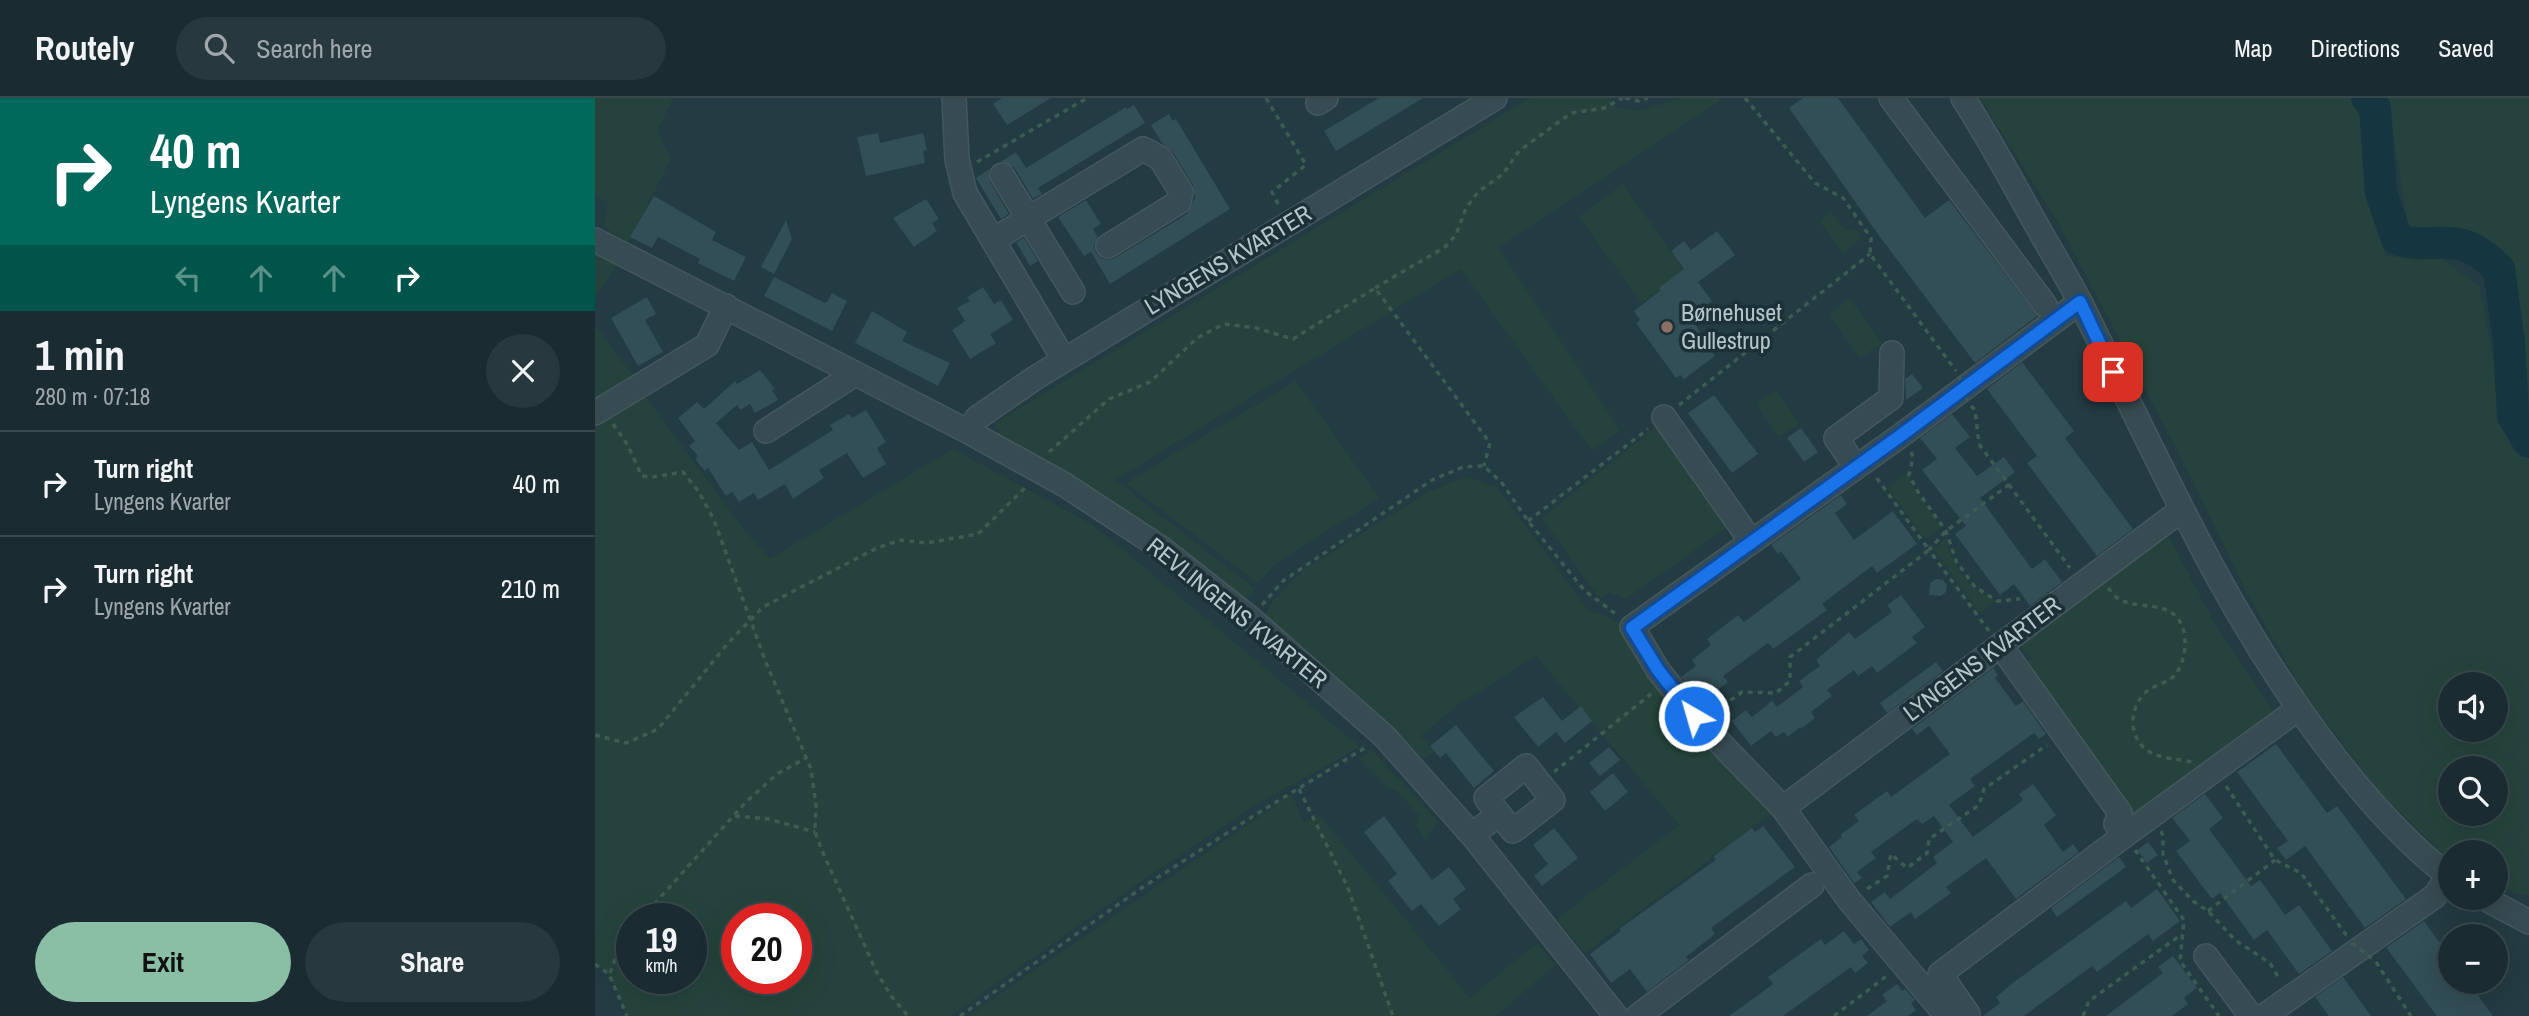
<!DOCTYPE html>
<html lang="en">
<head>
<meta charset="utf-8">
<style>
  body { margin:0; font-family:"Archivo Narrow",sans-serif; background:#27383e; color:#f1f3f6; height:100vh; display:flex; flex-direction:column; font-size:26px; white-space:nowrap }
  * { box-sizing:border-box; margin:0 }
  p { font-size:23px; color:#9fa7ac }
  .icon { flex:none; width:38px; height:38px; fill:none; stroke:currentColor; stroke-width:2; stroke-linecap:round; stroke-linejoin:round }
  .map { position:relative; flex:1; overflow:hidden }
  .side { display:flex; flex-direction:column; background:#1a2c32; width:595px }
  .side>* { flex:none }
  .hud { background:#00695c; color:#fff; overflow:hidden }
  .buttons { position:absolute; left:1843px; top:574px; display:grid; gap:14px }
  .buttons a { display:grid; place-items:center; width:70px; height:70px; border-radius:50%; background:#1a2c32; box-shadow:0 7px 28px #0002,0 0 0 2px #38484d; font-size:35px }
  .speed { position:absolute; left:21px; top:805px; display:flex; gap:14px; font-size:35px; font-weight:700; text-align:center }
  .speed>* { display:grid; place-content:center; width:91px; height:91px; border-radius:50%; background:#1a2c32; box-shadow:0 7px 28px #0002,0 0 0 2px #38484d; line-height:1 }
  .speed small { font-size:18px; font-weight:400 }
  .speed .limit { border:10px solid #d22; background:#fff; color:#111 }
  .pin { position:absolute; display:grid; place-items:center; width:60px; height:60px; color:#fff; margin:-30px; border-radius:14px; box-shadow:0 4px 10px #0006 }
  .me { position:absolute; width:77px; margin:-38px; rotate:322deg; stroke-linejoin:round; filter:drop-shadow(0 0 5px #0008) }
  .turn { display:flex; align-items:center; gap:24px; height:147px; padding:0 35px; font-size:32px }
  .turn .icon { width:91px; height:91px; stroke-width:2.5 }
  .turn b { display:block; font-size:49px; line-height:60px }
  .lanes { display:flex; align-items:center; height:66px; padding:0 35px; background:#0003; justify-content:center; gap:35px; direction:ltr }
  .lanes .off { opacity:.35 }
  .round { display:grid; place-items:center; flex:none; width:74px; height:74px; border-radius:37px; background:#27383e }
  .summary { display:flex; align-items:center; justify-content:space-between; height:119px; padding:0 35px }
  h1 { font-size:42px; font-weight:800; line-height:52px }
  .action { display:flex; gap:14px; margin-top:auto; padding:14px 35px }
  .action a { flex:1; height:80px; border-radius:42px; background:#8abfa5; color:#111; font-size:28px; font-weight:800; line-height:80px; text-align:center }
  .action a+a { background:#27383e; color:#f1f3f6 }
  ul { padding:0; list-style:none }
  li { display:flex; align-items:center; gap:21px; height:105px; padding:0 35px; border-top:2px solid #38484d }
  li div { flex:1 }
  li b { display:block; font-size:26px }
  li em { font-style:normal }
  header { display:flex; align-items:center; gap:42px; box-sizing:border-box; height:98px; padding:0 35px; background:#1a2c32; border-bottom:2px solid #38484d }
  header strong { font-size:33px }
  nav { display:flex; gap:38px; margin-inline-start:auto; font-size:24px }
  .search { width:490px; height:63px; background:#27383e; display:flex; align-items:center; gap:18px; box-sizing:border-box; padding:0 24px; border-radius:38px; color:#9fa7ac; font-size:26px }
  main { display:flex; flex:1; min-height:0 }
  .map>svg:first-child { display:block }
  .green { fill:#25433c; fill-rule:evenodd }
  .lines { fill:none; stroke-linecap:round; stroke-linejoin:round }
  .river { stroke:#153641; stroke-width:32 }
  .building { fill:#324e56 }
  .minor-casing { stroke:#44575e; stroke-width:26 }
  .path { stroke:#3e5b53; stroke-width:3.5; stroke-dasharray:5 5; stroke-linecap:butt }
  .minor { stroke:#374b52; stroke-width:23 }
  .path-bridge { stroke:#3e5b53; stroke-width:3.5; stroke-dasharray:5 5; stroke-linecap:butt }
  .route-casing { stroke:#114b97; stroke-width:18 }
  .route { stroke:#1a73e8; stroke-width:12 }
  .education-dot { fill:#8d6e63; stroke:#1c3037; stroke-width:2.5 }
  .labels { text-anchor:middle; stroke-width:7; stroke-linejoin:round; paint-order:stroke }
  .street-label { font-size:24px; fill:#b4c5cc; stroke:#1c3037 }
  .poi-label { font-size:24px; fill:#b4c5cc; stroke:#1c3037; text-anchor:start }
</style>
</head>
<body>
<header>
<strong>Routely</strong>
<div class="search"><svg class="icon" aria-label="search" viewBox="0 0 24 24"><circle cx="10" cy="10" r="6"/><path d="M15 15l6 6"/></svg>Search here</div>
<nav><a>Map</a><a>Directions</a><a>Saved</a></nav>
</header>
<main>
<section class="side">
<div class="hud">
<div class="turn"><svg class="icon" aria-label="right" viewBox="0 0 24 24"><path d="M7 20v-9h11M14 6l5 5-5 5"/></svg><div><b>40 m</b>Lyngens Kvarter</div></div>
<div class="lanes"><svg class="icon off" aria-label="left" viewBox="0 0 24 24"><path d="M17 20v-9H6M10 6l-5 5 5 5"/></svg><svg class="icon off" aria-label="ahead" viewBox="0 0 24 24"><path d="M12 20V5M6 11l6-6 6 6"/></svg><svg class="icon off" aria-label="ahead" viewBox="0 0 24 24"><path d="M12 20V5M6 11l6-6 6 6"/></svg><svg class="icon" aria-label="right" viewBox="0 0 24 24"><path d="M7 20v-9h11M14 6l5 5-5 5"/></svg></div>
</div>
<div class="summary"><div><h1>1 min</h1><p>280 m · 07:18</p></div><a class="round"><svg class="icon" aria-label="close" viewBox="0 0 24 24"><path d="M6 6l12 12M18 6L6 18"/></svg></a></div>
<ul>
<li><svg class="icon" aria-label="right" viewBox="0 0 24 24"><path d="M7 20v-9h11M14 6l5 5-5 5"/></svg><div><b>Turn right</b><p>Lyngens Kvarter</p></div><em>40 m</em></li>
<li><svg class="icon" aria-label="right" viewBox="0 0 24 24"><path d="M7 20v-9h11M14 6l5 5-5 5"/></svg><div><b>Turn right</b><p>Lyngens Kvarter</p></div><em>210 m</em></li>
</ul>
<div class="action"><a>Exit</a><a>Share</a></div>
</section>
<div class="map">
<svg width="1934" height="918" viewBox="0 0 1934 918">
  <rect width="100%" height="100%" fill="#233b42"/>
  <g class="green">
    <path d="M0,0H78L62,34L76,61L33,145L9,129L13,105L0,97Z"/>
    <path d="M935,0H1016L1021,9L1043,13L1087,0H1123L1125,3L903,149L1025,332L997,353L866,171L520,382L660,491L651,501L507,397L405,339L400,325Z"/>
    <path d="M1385,0H1762L1770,11L1790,158L1845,160L1884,188L1916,350L1934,360V798L1919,795L1901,784L1900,754H1855V758L1846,753L1789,700L1707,592L1652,495L1588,363L1465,128ZM1855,586H1900V632H1855ZM1855,670H1900V716H1855Z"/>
    <path d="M1787,0H1934V295L1916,159L1876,138L1814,133L1793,8Z"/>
    <path d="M1028,86L1090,174L1047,205L984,119Z"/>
    <path d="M1236,114L1250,132L1261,131L1267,140L1248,155L1225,124Z"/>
    <path d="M0,154L23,165L0,199Z"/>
    <path d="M1255,201L1287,245L1265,260L1234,216Z"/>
    <path d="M0,227L38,278L0,305Z"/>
    <path d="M701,283L784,400L683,464L662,485L531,385Z"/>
    <path d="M1181,292L1204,325L1184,339L1161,306Z"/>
    <path d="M50,298L150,433L175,461L358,351L498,427L765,649L667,703L557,776L355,918H33L15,879L0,862V322ZM37,821H96V880H37ZM142,821H201V880H142Z"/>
    <path d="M1067,324L1132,429L1031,501L1014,494L1005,501L947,420Z"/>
    <path d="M1314,373L1318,389L1346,429L1330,441L1293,390Z"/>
    <path d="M871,379L902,389L994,513L1014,519L1034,532L1178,714L990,855L962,821L1084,727L941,558L864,606L826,638L839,654L829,661L668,519L679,502L710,471L833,394Z"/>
    <path d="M1574,439L1622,530L1681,617L1535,723L1424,570L1437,560L1423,547L1564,442L1566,445Z"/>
    <path d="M1350,441C1361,473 1370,487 1400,503L1385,515L1339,452Z"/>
    <path d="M777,652L842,723L831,743L821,727L824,718L802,692L792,689L764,660Z"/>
    <path d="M697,696L708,724L726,719L875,900L942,845L960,867L901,918H373Z"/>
  </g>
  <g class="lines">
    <path class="river" d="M1772,0L1780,10L1786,95L1802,141C1823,150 1847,141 1868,147C1882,151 1893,161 1904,171L1914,245L1918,318L1934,344"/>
  </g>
  <g class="building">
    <path d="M407,0H456L412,27L398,6Z"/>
    <path d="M784,0H828L741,53L729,33Z"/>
    <path d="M1208,0H1243L1330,120L1354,102L1442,218L1380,265L1285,139L1194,10Z"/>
    <path d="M539,7L550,25L443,90L447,96L438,101L419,69L407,63L421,54L431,70L531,9L532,11Z"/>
    <path d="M574,16L578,23L581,21L635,111L515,186L496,154L489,158L463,119L491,102L506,126L498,131L503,139L499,148L501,155L506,160L513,162L520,160L592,116L600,100L598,87L577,53L567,45L556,27Z"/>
    <path d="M283,35L285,45L328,35L332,52L328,53L330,65L271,78L262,39Z"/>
    <path d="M394,71L395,84L414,116L406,121L381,80Z"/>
    <path d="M59,98L121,134L117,142L151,159L139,183L103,165L105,161L63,139L57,150L35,139Z"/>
    <path d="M331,101L344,121L337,125L342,133L319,149L298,120Z"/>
    <path d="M191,122L197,141L179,176L166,169Z"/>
    <path d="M1122,133L1140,157L1103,184L1117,203L1096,219L1120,258L1089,281L1086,277L1081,280L1041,225L1045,222L1039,213L1066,192L1064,190L1089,171L1076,153L1089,143L1096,152Z"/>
    <path d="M429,140L443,163L435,168L421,144Z"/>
    <path d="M179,179L230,205L232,204L237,195L252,203L237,233L169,198Z"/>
    <path d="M388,189L399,206L406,202L418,222L395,236L401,245L375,261L357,232L370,223L362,210L375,203L372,199Z"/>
    <path d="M52,199L61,216L50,222L68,254L43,268L16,220Z"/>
    <path d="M277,213L312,234L307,243L355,265L343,288L260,245Z"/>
    <path d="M1427,264L1479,333L1470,340L1538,431L1502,458L1432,365L1442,358L1392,291Z"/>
    <path d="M165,272L180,291L177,292L183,302L160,315L155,306L145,312L142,307L121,325L144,352L157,344L174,372L238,332L235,327L254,316L257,320L271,312L291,344L282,350L291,366L268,380L252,355L224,372L229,380L198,401L190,386L163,402L159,395L144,404L137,394L131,398L113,370L110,373L100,361L103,358L94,348L100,343L83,320L102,304L109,311L140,283L142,286Z"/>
    <path d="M1317,276L1328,290L1311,302L1310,281Z"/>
    <path d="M1119,297L1163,356L1137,375L1093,315Z"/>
    <path d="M1357,316L1375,339L1360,350L1382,378L1409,359L1420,374L1385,400L1437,471L1450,461L1467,484L1435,508L1419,486L1405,497L1360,436L1371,428L1327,372L1342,361L1325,340Z"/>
    <path d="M1206,330L1223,354L1209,364L1192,340Z"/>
    <path d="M1246,397L1252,406L1240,415L1259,442L1298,413L1322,446L1282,475L1277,468L1227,506L1232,512L1178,551L1173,545L1128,578L1133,584L1113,599L1118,605L1111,610L1086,579L1101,568L1097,562L1116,547L1112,541L1143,517L1149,524L1206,481L1186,453L1183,456L1176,447Z"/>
    <path d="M1341,481L1348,482L1352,487L1351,494L1346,498L1334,497L1335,485Z"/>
    <path d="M1306,497L1330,529L1317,539L1322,545L1282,575L1277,568L1263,578L1259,572L1232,592L1237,598L1216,614L1220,620L1206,631L1205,629L1193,639L1189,634L1181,639L1176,633L1156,648L1137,623L1151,612L1157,619L1177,603L1182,609L1208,589L1204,583L1225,568L1221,562L1254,534L1260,541L1297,514L1292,507Z"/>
    <path d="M1341,564L1348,573L1292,615L1285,605Z"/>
    <path d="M1398,570L1403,577L1400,580L1421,608L1428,603L1451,636L1444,641L1439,635L1375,681L1380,688L1354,707L1378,739L1428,702L1424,696L1438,686L1461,717L1449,727L1468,754L1478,746L1484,754L1421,801L1391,760L1351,789L1356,795L1320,821L1316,814L1295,829L1276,804L1290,794L1295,801L1342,765L1338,759L1358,744L1339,718L1327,726L1322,721L1276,754L1281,760L1262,774L1267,780L1259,785L1234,749L1247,739L1245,737L1264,723L1259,717L1292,693L1296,699L1355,656L1334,628L1322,637L1317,631Z"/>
    <path d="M948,599L967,623L986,608L997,623L970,645L961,634L943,649L919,619Z"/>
    <path d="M861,627L899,673L879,690L851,655L845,660L835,648Z"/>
    <path d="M1681,646L1732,715L1742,708L1811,801L1770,830L1710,748L1691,762L1682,750L1693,743L1642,674Z"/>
    <path d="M1014,649L1025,662L1005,678L994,665Z"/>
    <path d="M1018,675L1033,694L1010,713L995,694Z"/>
    <path d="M1610,696L1628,720L1614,731L1656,788L1665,782L1690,817L1704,807L1737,853L1704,876L1672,832L1659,842L1625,795L1617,801L1581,753L1595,743L1577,720Z"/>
    <path d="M789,718L837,782L854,769L871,791L858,801L866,811L844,828L826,806L817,813L793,783L802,776L769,734Z"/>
    <path d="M1168,728L1200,769L1116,830L1120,836L1091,859L1094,862L1052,894L1035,871L1016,885L995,856L1026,833L1024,831L1115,766L1121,762L1119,758L1157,730L1160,734Z"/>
    <path d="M959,730L983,760L947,788L939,778L953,766L938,747Z"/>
    <path d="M1553,744L1563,757L1552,765L1542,752Z"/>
    <path d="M1524,759L1531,769L1462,819L1456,810Z"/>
    <path d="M1562,791L1585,823L1558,843L1553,836L1502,874L1497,868L1429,918H1388L1405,905L1401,899L1419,884L1531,803L1536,810Z"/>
    <path d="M1829,823L1855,859V884H1873L1898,918H1842L1793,852L1792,849Z"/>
    <path d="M1249,833L1259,846L1266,841L1274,852L1267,858L1273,865L1260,875L1256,869L1188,918H1134L1178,886L1173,879L1226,841L1230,847Z"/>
    <path d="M1578,858L1602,890L1589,900L1593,906L1577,918H1511L1568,875L1563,869Z"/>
    <path d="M1748,879L1776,918H1734L1720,899Z"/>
    <path d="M1302,886L1307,893L1310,891L1320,902L1316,905L1321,912L1313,918H1272L1292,903L1287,897Z"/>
  </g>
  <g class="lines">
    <defs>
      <g id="minor">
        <path d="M359,0L362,61L370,95L469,262"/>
        <path d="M1296,0L1450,207"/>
        <path d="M1368,0C1393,39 1415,79 1437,119C1453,148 1471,177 1486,206C1563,360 1627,511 1732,649C1768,697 1807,742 1855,779"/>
        <path d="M723,5L731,0"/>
        <path d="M407,77L478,194"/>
        <path d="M0,142L374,334L470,387L566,450L655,520L789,638L877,737L1021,918"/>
        <path d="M398,142L548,51L565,60L586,94L584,104L513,148"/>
        <path d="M0,315L112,247L131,208"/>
        <path d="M1069,319L1156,443"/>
        <path d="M171,333L260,276"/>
        <path d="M374,334L382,320L440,280L900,0"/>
        <path d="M1261,369L1241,340L1296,300L1297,255"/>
        <path d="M1405,547L1525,715L1521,726L1530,737"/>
        <path d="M1188,710L1585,413"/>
        <path d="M877,737L904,716L891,700L931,668L958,702L918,733L904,716"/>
        <path d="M1889,800L1934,824"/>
        <path d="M1611,858L1656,918"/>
        <path d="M1366,906L1344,909L1254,802L1188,710L1099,618L1063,572L1037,529L1305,338L1485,204"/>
        <path d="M1373,916L1345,876L1530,737L1703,611"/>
        <path d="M1043,918L1217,787"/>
        <path d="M1669,918L1840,798L1853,778"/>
      </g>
    </defs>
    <use href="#minor" class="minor-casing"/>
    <g class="path">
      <path d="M671,0L711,67L677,94L684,108"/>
      <path d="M1030,0L1044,3L1053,0"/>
      <path d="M1150,0L1220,85L1248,100L1276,140L1275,156L1361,273"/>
      <path d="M382,64L492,0"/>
      <path d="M780,190L850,149L861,137L871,110L883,94L908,76L924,53L976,15L1009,10L1028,0"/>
      <path d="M1084,307L1275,156"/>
      <path d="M1376,308L1380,312L1384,346L1475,470"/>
      <path d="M18,326L32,346L47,378L58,379L88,374L104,394L119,422L170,562L216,671L221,708L220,734L228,755L282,875L297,899L313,918"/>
      <path d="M454,354L514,301L555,284L602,240L629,226L661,230L698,241L780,190L895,345L889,368"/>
      <path d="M1316,354L1318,359L1314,377L1323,394L1351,433L1361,463L1380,489L1402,503L1425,501"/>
      <path d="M933,423L1053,331"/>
      <path d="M1513,490C1516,493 1520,499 1524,501C1542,512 1570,502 1584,522C1594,537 1591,565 1579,578C1572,585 1559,587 1551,594C1533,610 1533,642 1555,654C1566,661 1585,661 1597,664"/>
      <path d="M667,507L688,483L837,382L868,369L889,368L907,385L933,423L989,492L1022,517"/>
      <path d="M1394,533L1334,452L1351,433L1415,386"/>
      <path d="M1124,617L1125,610L1147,594L1181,595L1195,583V559L1334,452L1281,379"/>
      <path d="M0,637L31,645L63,631L134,544L168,509L282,450L306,442L331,445L383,436L433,387"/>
      <path d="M959,674L1056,596"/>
      <path d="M1631,688L1680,762L1706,775L1752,838"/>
      <path d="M704,691L753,790L798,918"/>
      <path d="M140,718L174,721L220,734"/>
      <path d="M1566,733L1568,738V756L1578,782L1598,803L1613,813L1640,842L1675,865L1685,882"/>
      <path d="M1540,752L1589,822L1585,863L1624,918"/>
      <path d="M1272,791L1292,778L1296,756L1312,770L1332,755L1334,741L1384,707L1389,691L1452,647"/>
      <path d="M1613,813L1680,762"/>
      <path d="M46,821L150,705L182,676L211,660"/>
      <path d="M1781,864L1816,918"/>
      <path d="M0,866L14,876L32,918"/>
      <path d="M15,875L28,840L37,830"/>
      <path d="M365,918L548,789L660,717L773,648"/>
      <path d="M1239,918L1293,877"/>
      <path d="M1488,918L1494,903L1587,836"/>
    </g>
    <use href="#minor" class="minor"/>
    <g class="path-bridge">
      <path d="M1364,278L1372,302"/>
      <path d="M1757,845L1779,862"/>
    </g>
  </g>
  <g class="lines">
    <defs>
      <path id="route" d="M1099,618L1063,572L1037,530L1305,338L1485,204L1518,274"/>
    </defs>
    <use href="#route" class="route-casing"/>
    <use href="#route" class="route"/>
  </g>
  <circle class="education-dot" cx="1072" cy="229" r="7"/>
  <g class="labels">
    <g class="street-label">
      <text transform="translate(633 162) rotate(-31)" y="8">LYNGENS KVARTER</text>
      <text transform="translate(642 515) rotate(39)" y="8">REVLINGENS KVARTER</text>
      <text transform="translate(1387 561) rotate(-37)" y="8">LYNGENS KVARTER</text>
    </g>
    <g class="poi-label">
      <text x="1086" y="223">Børnehuset<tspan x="1086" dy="28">Gullestrup</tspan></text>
    </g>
  </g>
</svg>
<div class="buttons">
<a><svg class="icon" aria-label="sound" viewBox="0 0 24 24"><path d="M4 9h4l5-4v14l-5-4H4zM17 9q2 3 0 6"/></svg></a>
<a><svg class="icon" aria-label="search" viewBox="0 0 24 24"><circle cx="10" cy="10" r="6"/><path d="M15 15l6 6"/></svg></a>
<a>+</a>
<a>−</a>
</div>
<div class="speed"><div>19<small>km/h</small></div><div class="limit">20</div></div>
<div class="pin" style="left:1518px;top:274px;background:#d93025"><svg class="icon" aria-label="arrive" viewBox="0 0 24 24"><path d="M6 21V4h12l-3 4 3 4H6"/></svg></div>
<svg class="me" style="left:1099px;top:618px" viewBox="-20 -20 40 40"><circle r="17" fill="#1a73e8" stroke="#fff" stroke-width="3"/><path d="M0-11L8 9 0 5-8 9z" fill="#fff"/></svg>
</div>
</main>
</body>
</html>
